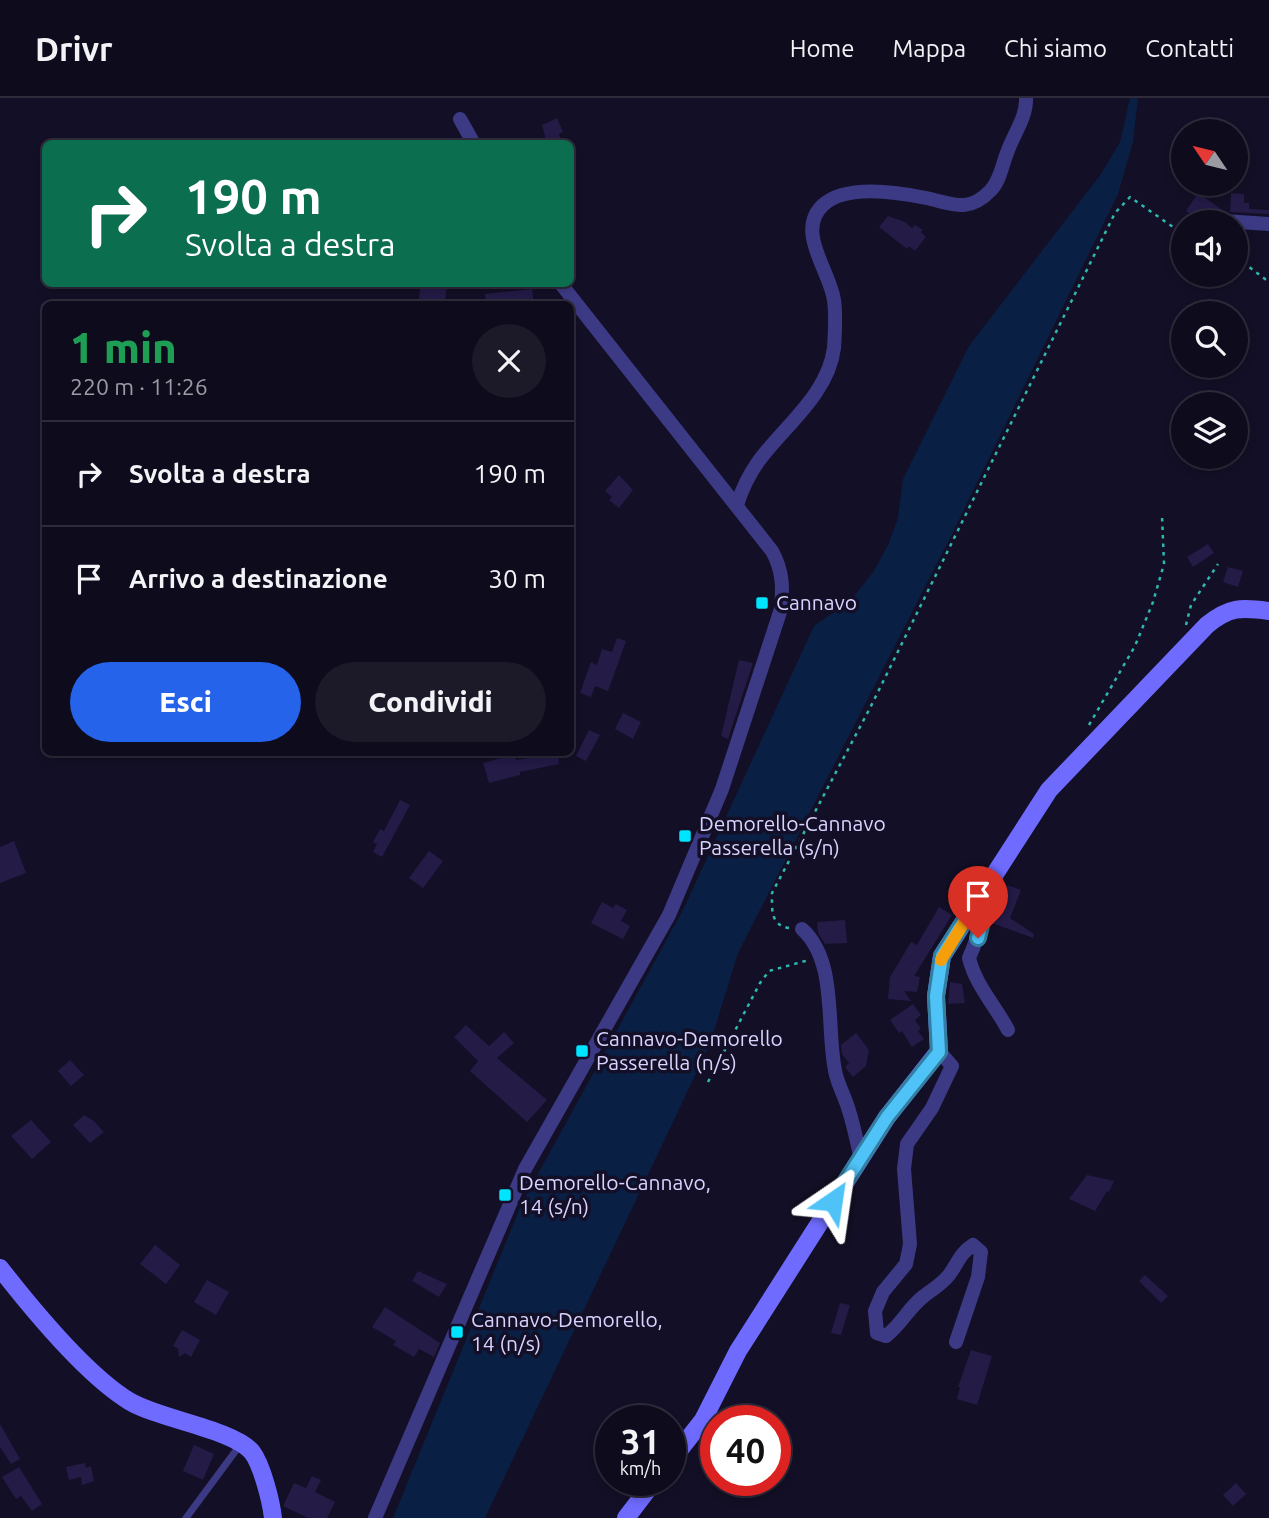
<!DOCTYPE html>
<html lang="it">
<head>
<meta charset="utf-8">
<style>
  body { margin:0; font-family:Ubuntu,sans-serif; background:#1c1929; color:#f1f3f6; height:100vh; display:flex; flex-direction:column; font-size:26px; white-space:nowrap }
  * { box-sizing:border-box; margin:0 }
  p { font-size:23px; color:#9b9ba3 }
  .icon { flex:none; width:38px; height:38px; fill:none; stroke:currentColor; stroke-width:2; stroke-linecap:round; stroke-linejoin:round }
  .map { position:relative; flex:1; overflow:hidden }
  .sheet { position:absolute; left:42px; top:203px; width:532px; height:455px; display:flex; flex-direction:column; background:#0e0b1c; border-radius:10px; box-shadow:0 4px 10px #0003,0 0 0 2px #2e2b3b }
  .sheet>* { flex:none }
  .top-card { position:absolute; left:42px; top:42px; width:532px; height:147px; border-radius:10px; box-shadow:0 4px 10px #0003,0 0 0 2px #2e2b3b; background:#0b6e4f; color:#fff; overflow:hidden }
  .needle { width:46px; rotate:305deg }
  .fabs { position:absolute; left:1171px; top:21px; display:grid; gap:14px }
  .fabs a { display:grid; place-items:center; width:77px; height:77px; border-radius:50%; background:#0e0b1c; box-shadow:0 4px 10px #0003,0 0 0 2px #2e2b3b; font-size:35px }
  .speed { position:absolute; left:595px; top:1307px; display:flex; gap:14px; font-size:35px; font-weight:700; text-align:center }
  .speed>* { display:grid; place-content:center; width:91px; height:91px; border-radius:50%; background:#0e0b1c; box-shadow:0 4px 10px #0003,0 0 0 2px #2e2b3b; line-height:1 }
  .speed small { font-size:18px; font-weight:400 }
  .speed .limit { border:10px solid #d22; background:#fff; color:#111 }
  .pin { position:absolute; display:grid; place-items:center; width:60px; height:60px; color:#fff; margin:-72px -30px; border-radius:50% 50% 50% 0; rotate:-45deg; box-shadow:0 0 7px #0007 }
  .pin .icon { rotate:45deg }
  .me { position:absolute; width:77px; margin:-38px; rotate:32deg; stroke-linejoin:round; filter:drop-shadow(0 0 5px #0008) }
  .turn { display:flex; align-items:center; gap:24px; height:147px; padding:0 28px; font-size:32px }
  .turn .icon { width:91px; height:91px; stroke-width:2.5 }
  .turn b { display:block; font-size:49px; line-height:60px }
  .round { display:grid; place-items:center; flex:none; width:74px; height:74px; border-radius:37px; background:#1c1929 }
  .overview { display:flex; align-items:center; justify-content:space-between; height:119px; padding:0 28px }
  h1 { font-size:42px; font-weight:800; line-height:52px; color:#1e9e55 }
  .cta { display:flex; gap:14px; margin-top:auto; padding:14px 28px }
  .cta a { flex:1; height:80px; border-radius:42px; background:#2563eb; color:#fff; font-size:28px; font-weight:800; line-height:80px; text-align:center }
  .cta a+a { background:#1c1929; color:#f1f3f6 }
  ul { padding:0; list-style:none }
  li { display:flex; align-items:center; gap:21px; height:105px; padding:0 28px; border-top:2px solid #2e2b3b }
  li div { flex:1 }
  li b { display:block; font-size:26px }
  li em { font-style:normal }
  header { display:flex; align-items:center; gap:42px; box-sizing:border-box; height:98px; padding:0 35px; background:#0e0b1c; border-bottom:2px solid #2e2b3b }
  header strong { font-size:33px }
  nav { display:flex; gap:38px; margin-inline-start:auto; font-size:24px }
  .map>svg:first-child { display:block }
  .water { fill:#0a1f44 }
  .building { fill:#241b47 }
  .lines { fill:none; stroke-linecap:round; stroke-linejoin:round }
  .path { stroke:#2fb8b0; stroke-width:2.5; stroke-dasharray:3.5 5; stroke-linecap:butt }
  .lane { stroke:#3d3a85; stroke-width:7 }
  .street { stroke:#3d3a85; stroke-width:14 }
  .secondary { stroke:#6f6bff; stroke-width:18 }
  .route-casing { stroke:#337fa1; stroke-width:18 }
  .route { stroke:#4fc3f7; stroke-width:12 }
  .slow { stroke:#f59e0b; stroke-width:12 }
  .poi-dot { fill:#00e5ff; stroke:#130f26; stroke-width:2.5 }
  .labels { text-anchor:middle; stroke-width:7; stroke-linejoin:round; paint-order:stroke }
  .poi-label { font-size:21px; fill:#d9d4ff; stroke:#130f26; text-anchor:start }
</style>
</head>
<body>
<header>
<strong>Drivr</strong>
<nav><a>Home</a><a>Mappa</a><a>Chi siamo</a><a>Contatti</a></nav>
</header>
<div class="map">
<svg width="1269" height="1420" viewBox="0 0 1269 1420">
  <rect width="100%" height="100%" fill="#130f26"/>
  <path class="water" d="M1130,0H1138L1133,44L1118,96L953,434L738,855L710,946L485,1420H393L522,1105L684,810L814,528L851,502L874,473L888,447L898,420L903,381L969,248L1101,76L1120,44Z"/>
  <g class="building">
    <path d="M557,20L563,34L559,36L562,46H547L542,27Z"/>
    <path d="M1198,95L1224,113L1216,117L1215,124H1202L1186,113Z"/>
    <path d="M1231,95L1244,96V105H1249V111L1269,112V116L1230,114Z"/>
    <path d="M888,118L905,124L912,130L915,127L923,132L921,134L926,139L915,153L909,148L907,151L879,129Z"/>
    <path d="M421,186H447L445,204L439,203V206H418Z"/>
    <path d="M532,191L534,206H486L485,196Z"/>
    <path d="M619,377L633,392L619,410L609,402L612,399L605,393Z"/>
    <path d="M1208,446L1214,455L1193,469L1187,459Z"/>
    <path d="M1228,469L1243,473L1238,489L1223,484Z"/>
    <path d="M617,540L626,543L608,593L595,588L591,599L580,595L591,564L597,567L602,551L612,554Z"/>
    <path d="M739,562L753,565L728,641L721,638Z"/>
    <path d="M623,615L641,624L633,641L615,631Z"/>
    <path d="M589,632L600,637L586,663L576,658Z"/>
    <path d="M515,656L516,662L558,656L559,666L520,674V677L489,685L483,665Z"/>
    <path d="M400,702L410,707L382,759L373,754L377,746L373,744L380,731L384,733Z"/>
    <path d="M14,743L26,775L0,785V749Z"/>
    <path d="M429,753L443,763L423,790L409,780Z"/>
    <path d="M1007,787L1021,792L1010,820L1034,836L1033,840L992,825Z"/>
    <path d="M602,804L613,810L616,806L627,812L621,823L630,828L623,841L591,825Z"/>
    <path d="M939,809L952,817L914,878L920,879L917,894L904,893L911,903L888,901L890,879L911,844L917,847Z"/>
    <path d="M845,822L847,845L825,846L818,835L817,824Z"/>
    <path d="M950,884L962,886L965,905L948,906Z"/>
    <path d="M913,906L921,917L915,922L921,931L918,933L924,941L912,949L902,933L899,935L890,922Z"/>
    <path d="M466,927L489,948L504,934L514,945L497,960L547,1002L527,1024L470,973L478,963L454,939Z"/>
    <path d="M856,935L869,952L866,968L853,979L845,969L849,965L842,956L841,947Z"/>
    <path d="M70,962L84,977L71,988L58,973Z"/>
    <path d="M84,1017L94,1023L104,1034L90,1045L73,1027Z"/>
    <path d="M31,1022L51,1044L32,1061L11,1038Z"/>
    <path d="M1087,1077L1114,1083L1109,1094L1107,1093L1095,1113L1069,1101Z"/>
    <path d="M155,1147L180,1167L166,1186L140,1166Z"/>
    <path d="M418,1173L447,1186L439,1199L412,1183Z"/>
    <path d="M1145,1177L1168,1198L1161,1205L1139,1183Z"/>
    <path d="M207,1182L229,1194L216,1217L194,1204Z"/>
    <path d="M840,1205L850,1207L841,1237L831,1235Z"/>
    <path d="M385,1209L440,1245L434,1259L419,1251L414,1259L393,1247L396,1243L372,1229Z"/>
    <path d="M182,1232L200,1242L191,1259L185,1255L179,1259L178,1251L173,1248Z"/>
    <path d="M971,1252L992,1258L977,1307L957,1301L960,1289H958Z"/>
    <path d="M0,1326L20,1361L11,1366L0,1349Z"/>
    <path d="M194,1347L214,1356L203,1382L183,1373Z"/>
    <path d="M85,1365L86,1370L91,1368L94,1383L82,1387L81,1379L69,1382L66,1369Z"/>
    <path d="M19,1369L42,1406L32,1413L21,1398L16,1401L2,1379Z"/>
    <path d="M312,1378L321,1382L315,1394L335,1404L327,1420H308L283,1408L294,1385L306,1390Z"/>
    <path d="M1236,1385L1246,1396L1233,1408L1223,1397Z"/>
  </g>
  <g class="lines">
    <g class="path">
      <path d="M1236,159L1269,184"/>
      <path d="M1186,527L1191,507L1218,466"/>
      <path d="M1089,627L1135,548L1153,504L1164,466L1162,418"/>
      <path d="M789,830C770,827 772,811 772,795L870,610L1115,115L1130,99L1183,136"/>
      <path d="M708,984L760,885L769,873L809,862"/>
    </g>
    <path class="lane" d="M186,1420L240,1347"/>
    <g class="street">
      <path d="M460,21L474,46"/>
      <path d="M1224,123L1269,126"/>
      <path d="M737,407C742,391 748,378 758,364C784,328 828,297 834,250C835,235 836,216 834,202C830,173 795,133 823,107C846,86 897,94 926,100C951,105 968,116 990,93C1000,84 1002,67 1007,55C1013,37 1027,19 1026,0"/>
      <path d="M985,790C986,815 979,837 969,860C976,888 995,907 1008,932"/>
      <path d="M802,831C839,864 825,934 836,977C839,989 846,1001 849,1013C854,1028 857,1045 861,1061"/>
      <path d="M939,953L952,968L932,1010L907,1046L904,1071L910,1146L906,1166L883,1194L875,1213L877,1235L886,1238C901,1227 909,1209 924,1198C933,1191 942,1186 949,1177C958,1165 960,1155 973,1147L981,1154L978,1179L956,1244"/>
      <path d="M375,1420L525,1071L669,817L722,691L781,511C783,489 783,473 772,453L561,186"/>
    </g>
    <g class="secondary">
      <path d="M0,1170C32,1211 85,1276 129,1303C158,1321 233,1331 252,1354C262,1367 271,1403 273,1420"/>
      <path d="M670,1364L703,1322L738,1253L887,1019L939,953L936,898L942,858L1049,692L1207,527C1229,509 1241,509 1269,513"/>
      <path d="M626,1420L655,1382"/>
    </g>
  </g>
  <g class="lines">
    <defs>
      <path id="route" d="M833,1103L887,1019L939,954L936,898L942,858L985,790L986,807L978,840"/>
    </defs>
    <use href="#route" class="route-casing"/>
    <use href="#route" class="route"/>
    <path class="slow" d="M941,862L984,792"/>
  </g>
  <g class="poi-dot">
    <rect x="755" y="498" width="14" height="14" rx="3.5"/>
    <rect x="678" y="731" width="14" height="14" rx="3.5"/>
    <rect x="575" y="946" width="14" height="14" rx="3.5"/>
    <rect x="498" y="1090" width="14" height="14" rx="3.5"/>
    <rect x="450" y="1227" width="14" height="14" rx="3.5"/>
  </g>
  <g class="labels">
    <g class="poi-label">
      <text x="776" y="512">Cannavo</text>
      <text x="699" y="733">Demorello-Cannavo<tspan x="699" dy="24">Passerella (s/n)</tspan></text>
      <text x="596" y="948">Cannavo-Demorello<tspan x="596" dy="24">Passerella (n/s)</tspan></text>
      <text x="519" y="1092">Demorello-Cannavo,<tspan x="519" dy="24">14 (s/n)</tspan></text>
      <text x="471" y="1229">Cannavo-Demorello,<tspan x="471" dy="24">14 (n/s)</tspan></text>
    </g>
  </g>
</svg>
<div class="fabs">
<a><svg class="needle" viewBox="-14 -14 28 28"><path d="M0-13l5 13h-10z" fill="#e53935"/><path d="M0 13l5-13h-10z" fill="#9b9ba3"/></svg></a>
<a><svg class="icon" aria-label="sound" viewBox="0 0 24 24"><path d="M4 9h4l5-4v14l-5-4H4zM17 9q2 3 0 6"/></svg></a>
<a><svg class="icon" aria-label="search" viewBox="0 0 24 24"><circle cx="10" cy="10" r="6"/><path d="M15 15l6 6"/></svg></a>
<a><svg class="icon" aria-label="layers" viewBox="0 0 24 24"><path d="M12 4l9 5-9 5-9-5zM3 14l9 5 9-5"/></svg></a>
</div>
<div class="speed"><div>31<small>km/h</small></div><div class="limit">40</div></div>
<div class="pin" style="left:978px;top:840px;background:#d93025"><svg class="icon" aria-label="arrive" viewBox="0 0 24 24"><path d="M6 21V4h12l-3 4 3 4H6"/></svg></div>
<svg class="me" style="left:833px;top:1103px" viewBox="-20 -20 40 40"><path d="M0-17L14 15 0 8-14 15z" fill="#4fc3f7" stroke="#fff" stroke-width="4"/></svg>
<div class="top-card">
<div class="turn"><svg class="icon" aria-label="right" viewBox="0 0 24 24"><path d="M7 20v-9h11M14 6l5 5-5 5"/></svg><div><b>190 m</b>Svolta a destra</div></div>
</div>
<section class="sheet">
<div class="overview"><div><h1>1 min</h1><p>220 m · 11:26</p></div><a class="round"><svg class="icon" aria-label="close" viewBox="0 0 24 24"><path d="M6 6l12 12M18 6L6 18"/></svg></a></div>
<ul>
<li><svg class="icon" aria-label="right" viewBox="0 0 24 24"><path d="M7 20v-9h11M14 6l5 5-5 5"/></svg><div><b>Svolta a destra</b></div><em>190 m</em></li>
<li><svg class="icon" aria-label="arrive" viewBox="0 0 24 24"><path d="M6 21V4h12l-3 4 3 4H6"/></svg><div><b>Arrivo a destinazione</b></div><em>30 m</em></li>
</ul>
<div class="cta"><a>Esci</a><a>Condividi</a></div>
</section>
</div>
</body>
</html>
